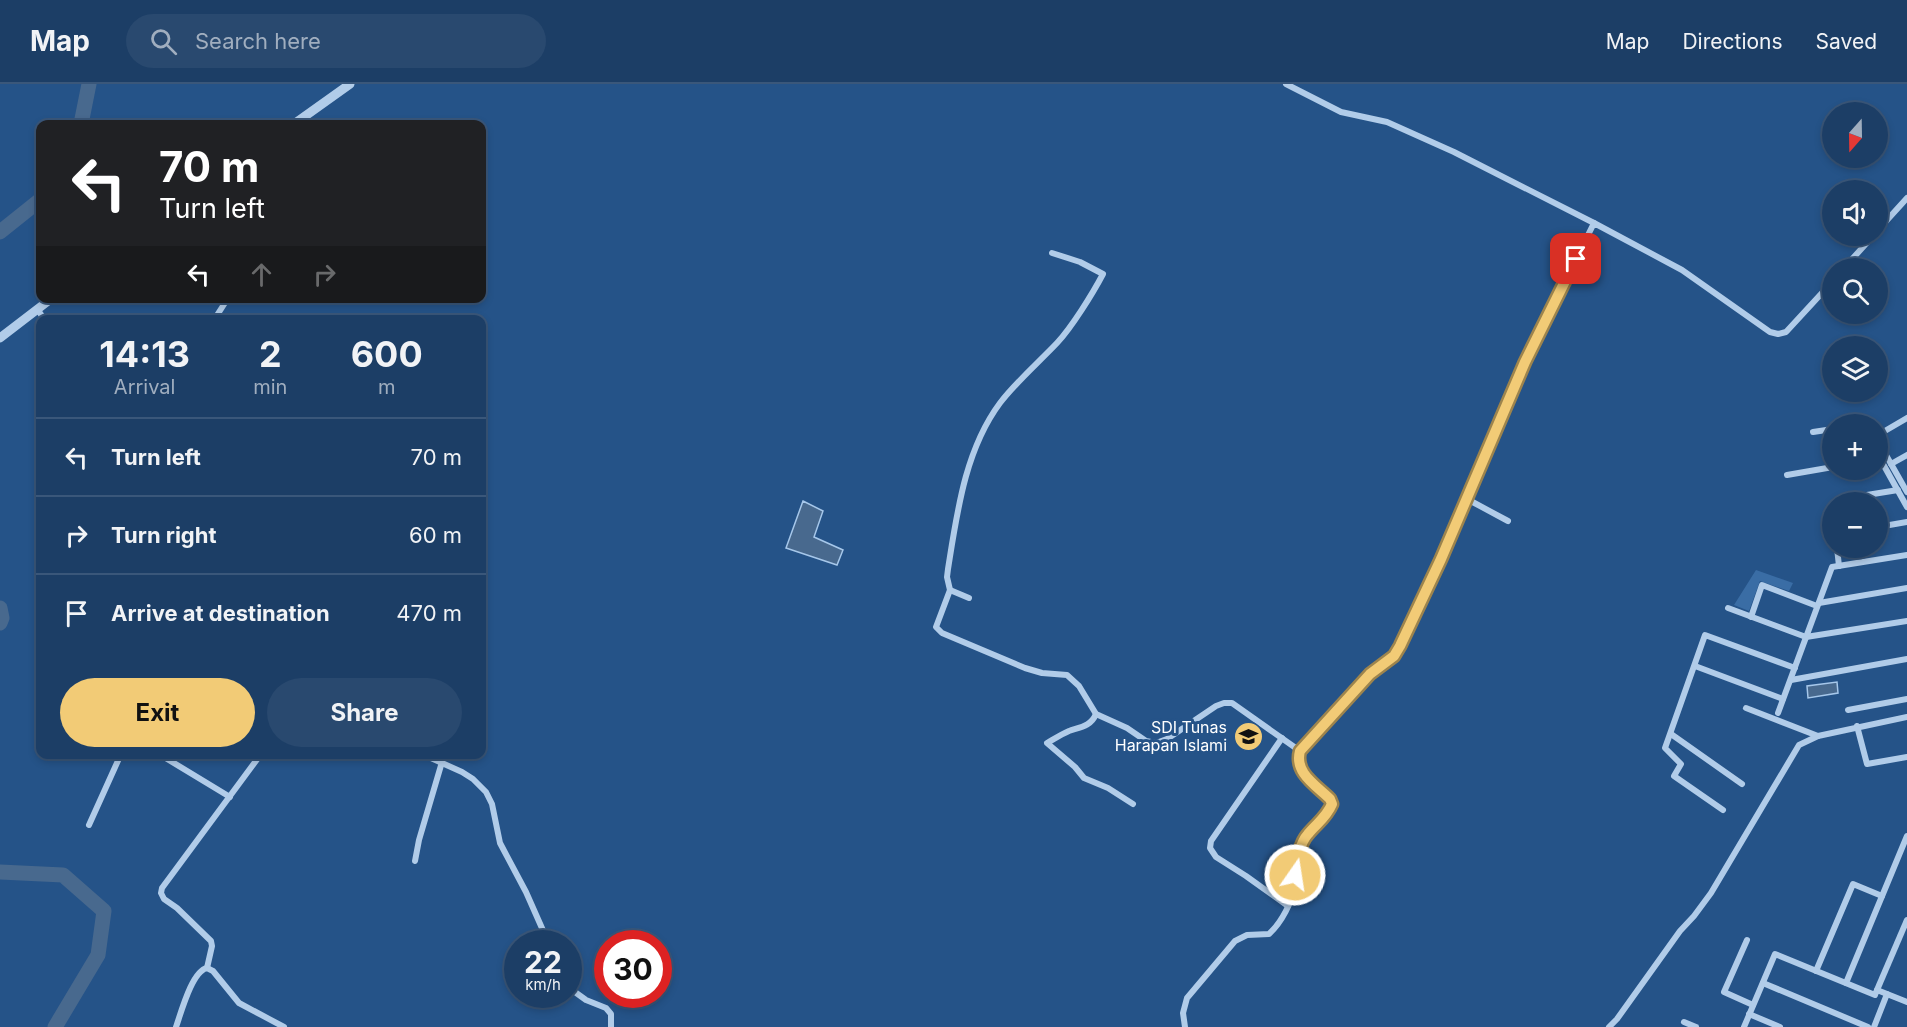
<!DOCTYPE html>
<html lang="en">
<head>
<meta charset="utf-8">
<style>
  body { margin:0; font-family:Inter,sans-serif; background:#29496f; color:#f1f3f6; height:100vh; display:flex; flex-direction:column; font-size:22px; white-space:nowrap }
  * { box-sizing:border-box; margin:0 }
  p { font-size:20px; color:#a0aebf }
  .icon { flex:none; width:33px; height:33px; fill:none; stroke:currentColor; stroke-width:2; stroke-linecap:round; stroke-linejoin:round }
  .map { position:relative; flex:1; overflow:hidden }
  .drawer { position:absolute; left:36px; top:231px; width:450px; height:444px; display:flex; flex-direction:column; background:#1c3e66; border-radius:12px; box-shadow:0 3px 9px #0003,0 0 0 2px #3a577a }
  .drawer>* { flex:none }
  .top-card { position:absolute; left:36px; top:36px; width:450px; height:183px; border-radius:12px; box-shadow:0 3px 9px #0003,0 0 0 2px #3a577a; background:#202124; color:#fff; overflow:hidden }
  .needle { width:39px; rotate:200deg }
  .fabs { position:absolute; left:1822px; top:18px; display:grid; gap:12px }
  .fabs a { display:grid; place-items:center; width:66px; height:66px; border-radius:50%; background:#1c3e66; box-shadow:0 3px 9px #0003,0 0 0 2px #3a577a; font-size:30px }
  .speed { position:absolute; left:504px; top:846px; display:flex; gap:12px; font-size:30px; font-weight:700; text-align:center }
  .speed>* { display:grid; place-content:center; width:78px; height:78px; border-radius:50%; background:#1c3e66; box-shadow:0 3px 9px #0003,0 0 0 2px #3a577a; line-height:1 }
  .speed small { font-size:15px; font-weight:400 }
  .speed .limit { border:9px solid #d22; background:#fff; color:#111 }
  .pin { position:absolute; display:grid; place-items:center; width:51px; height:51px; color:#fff; margin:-26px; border-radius:12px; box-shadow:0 3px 9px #0006 }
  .me { position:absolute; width:66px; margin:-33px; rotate:13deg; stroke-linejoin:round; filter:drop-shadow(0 0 4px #0008) }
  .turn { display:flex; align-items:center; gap:21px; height:126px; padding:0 24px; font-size:27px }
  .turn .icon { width:78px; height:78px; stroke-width:2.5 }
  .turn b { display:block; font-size:42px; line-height:51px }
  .lanes { display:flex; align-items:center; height:57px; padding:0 24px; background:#0003; justify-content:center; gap:30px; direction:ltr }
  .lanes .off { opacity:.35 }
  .eta { display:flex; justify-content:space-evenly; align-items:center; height:102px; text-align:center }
  .eta b { font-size:36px; font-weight:700; line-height:42px }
  .button { display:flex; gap:12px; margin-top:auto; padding:12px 24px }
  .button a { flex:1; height:69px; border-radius:36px; background:#f2cb76; color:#111; font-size:24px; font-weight:700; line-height:69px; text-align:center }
  .button a+a { background:#29496f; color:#f1f3f6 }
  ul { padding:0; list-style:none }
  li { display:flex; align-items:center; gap:18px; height:78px; padding:0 24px; border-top:2px solid #3a577a }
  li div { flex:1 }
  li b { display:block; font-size:22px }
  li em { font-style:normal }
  header { display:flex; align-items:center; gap:36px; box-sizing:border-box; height:84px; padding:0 30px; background:#1c3e66; border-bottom:2px solid #3a577a }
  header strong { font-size:28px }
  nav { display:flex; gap:33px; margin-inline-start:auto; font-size:21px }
  .search { width:420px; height:54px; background:#29496f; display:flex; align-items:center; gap:15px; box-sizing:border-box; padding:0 21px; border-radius:33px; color:#a0aebf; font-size:22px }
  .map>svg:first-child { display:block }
  .green { fill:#3a6da5 }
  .water { fill:#48698e; stroke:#a6c7ea; stroke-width:1.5 }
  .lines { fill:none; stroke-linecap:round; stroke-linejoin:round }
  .river { stroke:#48698e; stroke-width:15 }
  .minor { stroke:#b1cce9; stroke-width:6 }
  .tertiary { stroke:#b1cce9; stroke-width:9 }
  .route-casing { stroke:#9d844d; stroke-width:15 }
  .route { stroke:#f2cb76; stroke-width:10 }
  .labels { text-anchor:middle; stroke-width:6; stroke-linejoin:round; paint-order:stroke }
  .poi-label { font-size:16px; fill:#fff; stroke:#255388; text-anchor:end }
</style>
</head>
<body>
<header>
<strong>Map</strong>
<div class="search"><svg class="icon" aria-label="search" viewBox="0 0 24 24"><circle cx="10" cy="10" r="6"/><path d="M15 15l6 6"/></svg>Search here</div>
<nav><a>Map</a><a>Directions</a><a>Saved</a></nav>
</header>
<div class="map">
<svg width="1907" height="943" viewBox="0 0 1907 943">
  <rect width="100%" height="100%" fill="#255388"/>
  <path class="green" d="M1756,486L1793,499L1789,507L1760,497L1749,527L1734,521Z"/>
  <g class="water">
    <path d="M803,417L823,427L814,453L843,466L837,481L786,464Z"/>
    <path d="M1837,598L1838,609L1808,614L1807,602Z"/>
  </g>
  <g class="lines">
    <g class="river">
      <path d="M81,40L89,0"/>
      <path d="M0,148L40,116"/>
      <path d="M0,524L2,534L0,539"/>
      <path d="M0,788L63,791L104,827L98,871L55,943"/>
    </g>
    <g class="minor">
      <path d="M1286,0L1341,28L1387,38L1454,68L1594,139"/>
      <path d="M1878,146L1907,114"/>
      <path d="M1052,169L1080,178L1103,190C1093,209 1072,243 1057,259C1038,279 1017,297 1000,319C965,366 957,429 948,485L947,493L950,506L936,543L942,549L1025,584L1042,589L1067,591L1079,602L1096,630L1127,644L1146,657L1156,659L1167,655L1216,622L1224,619H1232L1300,667"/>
      <path d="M1844,184L1873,152"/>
      <path d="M37,225L45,236"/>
      <path d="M214,236L228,214"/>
      <path d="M1859,340L1868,339L1869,340"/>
      <path d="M1813,348L1833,345"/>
      <path d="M1878,351L1907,334"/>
      <path d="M1878,357L1907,408"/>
      <path d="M1878,371L1907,423"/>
      <path d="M1891,380L1907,371"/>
      <path d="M1787,391L1833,383"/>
      <path d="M1467,415L1508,437"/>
      <path d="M1842,415L1898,406"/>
      <path d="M1878,443L1907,438"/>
      <path d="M1837,464L1839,482"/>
      <path d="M950,506L969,514"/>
      <path d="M1819,519L1907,504"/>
      <path d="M1728,524L1806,553L1907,537"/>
      <path d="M1751,533L1762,501L1817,522"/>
      <path d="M1695,582L1783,615"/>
      <path d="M1791,596L1907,575"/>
      <path d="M1746,624L1818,652"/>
      <path d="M1848,626L1907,615"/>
      <path d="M1778,629L1832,483L1907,471"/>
      <path d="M1096,630C1091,642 1081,643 1069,647C1062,650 1054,655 1047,659L1075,683L1084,694L1108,704L1133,720"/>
      <path d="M1857,642L1867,680L1907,673"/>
      <path d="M1671,650L1742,700"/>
      <path d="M1282,654L1211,757L1210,764L1216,773L1246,792L1288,822"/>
      <path d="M159,670L230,713"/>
      <path d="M422,670L462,688L473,695L486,708L492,720L500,759L526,808L549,860"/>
      <path d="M1723,726L1674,692L1681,680L1665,664L1705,551L1795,584"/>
      <path d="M89,741L121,670"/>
      <path d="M415,777L419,756L442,678"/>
      <path d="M1747,856L1724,908L1753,921"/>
      <path d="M207,884L212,862L211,857L177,824L164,815L161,809L162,804L261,670"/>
      <path d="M1816,887L1853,800L1882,812"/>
      <path d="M1763,899L1868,943"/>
      <path d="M1846,899L1907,752"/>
      <path d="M568,903L586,916L606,924L611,930V943"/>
      <path d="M1877,906L1907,836"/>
      <path d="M1749,930L1780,943"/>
      <path d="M1684,938L1696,943"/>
      <path d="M176,943C181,929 192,887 207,884L213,887L239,919L284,943"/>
      <path d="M1185,943L1183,929L1187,914L1235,857L1247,851L1269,850C1282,838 1292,818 1295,801C1297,786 1297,771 1304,756C1310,742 1325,738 1332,720L1330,715C1316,701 1294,689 1300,667L1370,590L1394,572L1400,562L1441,475L1525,278L1594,139L1682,186L1770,248L1778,250L1786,248L1833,197"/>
      <path d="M1609,943L1617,935L1680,847L1694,832L1711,809L1799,661L1818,652L1907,633"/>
      <path d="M1744,943L1775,870L1875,911L1877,906L1907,918"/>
      <path d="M1874,943L1887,910"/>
    </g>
    <g class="tertiary">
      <path d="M294,40L350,0"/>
      <path d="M0,254L52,214"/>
    </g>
  </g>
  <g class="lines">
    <defs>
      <path id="route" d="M1295,791C1297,778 1299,760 1308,750C1317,739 1326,734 1332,720L1330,715C1316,701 1294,689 1300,667L1370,590L1394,572L1400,562L1441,475L1525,278L1576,175"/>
    </defs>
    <use href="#route" class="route-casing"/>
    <use href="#route" class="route"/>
  </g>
  <defs>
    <symbol id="school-disc" viewBox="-11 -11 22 22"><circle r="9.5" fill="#f2cb76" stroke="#255388"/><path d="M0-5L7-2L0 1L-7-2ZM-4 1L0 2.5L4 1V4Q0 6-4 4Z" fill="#111"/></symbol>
  </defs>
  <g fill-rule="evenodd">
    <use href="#school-disc" x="1232" y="636" width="33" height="33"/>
  </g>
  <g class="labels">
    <g class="poi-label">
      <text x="1227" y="649">SDI Tunas<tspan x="1227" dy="18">Harapan Islami</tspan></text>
    </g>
  </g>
</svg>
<div class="fabs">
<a><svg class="needle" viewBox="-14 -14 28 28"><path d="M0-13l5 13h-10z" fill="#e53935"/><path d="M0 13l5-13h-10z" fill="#a0aebf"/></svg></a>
<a><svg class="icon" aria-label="sound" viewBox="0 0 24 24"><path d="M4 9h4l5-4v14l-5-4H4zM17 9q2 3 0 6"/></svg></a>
<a><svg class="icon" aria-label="search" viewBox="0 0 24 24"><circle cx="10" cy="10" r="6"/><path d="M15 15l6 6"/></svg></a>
<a><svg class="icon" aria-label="layers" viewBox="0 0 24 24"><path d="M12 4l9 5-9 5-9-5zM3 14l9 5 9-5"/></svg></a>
<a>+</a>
<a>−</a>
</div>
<div class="speed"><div>22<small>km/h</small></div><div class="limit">30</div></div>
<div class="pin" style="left:1576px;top:175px;background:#d93025"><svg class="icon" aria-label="arrive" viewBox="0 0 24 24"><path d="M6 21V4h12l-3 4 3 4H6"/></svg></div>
<svg class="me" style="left:1295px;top:791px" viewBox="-20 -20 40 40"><circle r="17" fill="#f2cb76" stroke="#fff" stroke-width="3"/><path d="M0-11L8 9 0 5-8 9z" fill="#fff"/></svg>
<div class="top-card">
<div class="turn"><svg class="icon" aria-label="left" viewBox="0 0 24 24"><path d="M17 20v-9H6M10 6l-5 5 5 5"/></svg><div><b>70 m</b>Turn left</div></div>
<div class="lanes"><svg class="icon" aria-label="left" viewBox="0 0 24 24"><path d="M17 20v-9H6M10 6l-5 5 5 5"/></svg><svg class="icon off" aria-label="ahead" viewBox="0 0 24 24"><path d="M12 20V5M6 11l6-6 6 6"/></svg><svg class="icon off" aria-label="right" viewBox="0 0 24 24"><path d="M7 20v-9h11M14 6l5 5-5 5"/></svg></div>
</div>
<section class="drawer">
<div class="eta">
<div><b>14:13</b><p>Arrival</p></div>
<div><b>2</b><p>min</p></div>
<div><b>600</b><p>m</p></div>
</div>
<ul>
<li><svg class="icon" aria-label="left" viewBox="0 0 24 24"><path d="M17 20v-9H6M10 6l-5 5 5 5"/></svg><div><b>Turn left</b></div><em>70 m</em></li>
<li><svg class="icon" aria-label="right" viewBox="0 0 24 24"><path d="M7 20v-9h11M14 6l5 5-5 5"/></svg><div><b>Turn right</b></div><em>60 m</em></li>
<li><svg class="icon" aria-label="arrive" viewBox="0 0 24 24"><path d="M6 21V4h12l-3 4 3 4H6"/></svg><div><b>Arrive at destination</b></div><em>470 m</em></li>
</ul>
<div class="button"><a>Exit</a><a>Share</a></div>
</section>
</div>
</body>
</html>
